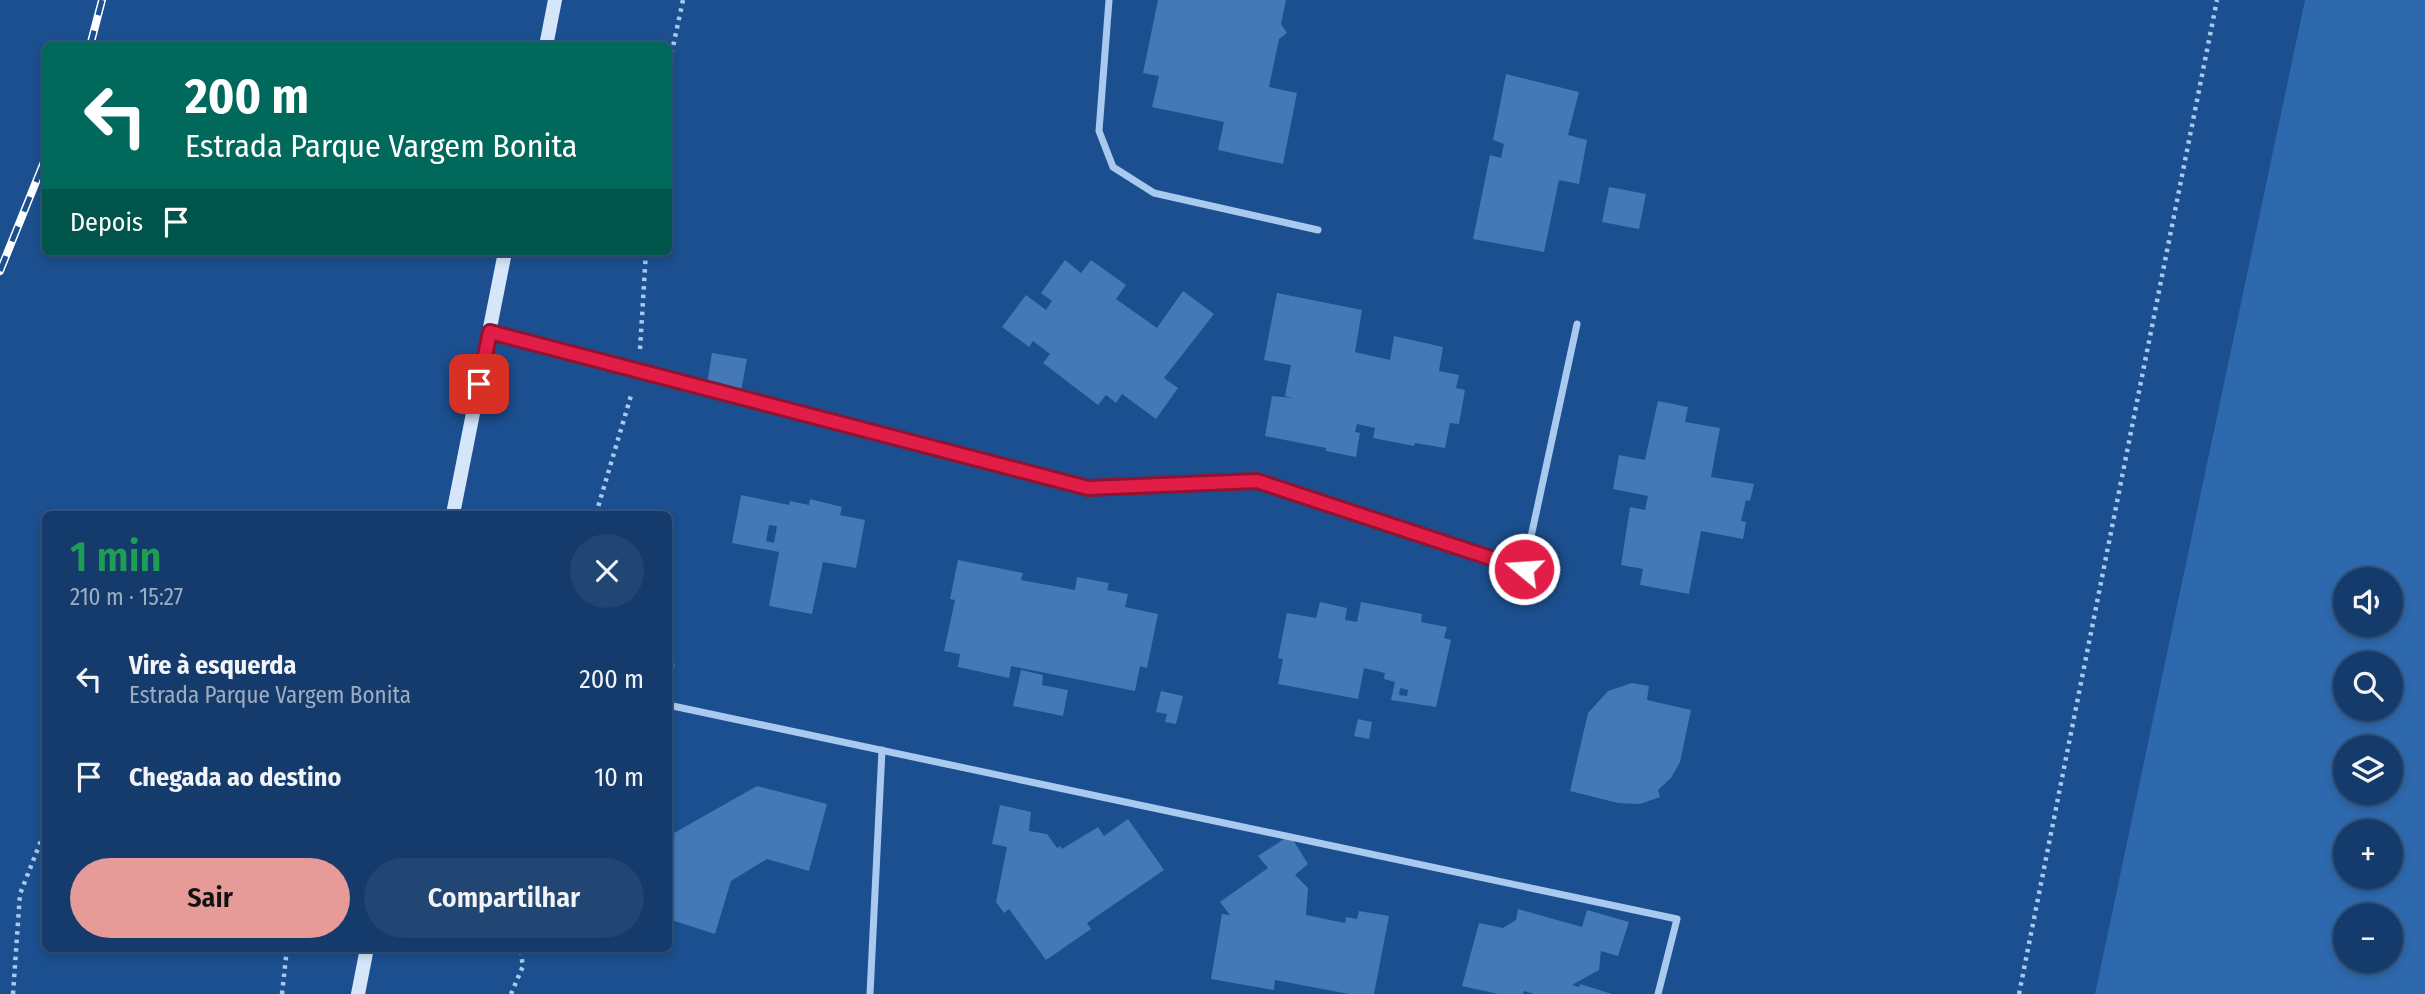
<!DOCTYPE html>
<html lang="pt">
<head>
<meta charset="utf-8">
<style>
  body { margin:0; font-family:"Fira Sans Condensed",sans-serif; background:#214673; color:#f1f3f6; height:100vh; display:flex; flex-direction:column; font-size:26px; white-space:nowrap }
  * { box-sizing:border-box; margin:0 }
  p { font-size:23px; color:#9dadc1 }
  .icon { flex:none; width:38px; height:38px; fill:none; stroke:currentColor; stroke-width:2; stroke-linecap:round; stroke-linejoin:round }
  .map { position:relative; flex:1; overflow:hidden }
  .panel { position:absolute; left:42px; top:511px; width:630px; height:441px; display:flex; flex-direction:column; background:#143b6b; border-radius:10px; box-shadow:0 4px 10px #0003,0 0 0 2px #33557e }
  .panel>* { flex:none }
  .hud { position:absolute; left:42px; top:42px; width:630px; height:214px; border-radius:10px; box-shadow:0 4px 10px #0003,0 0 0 2px #33557e; background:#00695c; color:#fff; overflow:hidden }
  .fabs { position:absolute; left:2333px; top:567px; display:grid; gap:14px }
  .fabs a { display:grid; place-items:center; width:70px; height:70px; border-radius:50%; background:#143b6b; box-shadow:0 4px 10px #0003,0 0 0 2px #33557e; font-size:35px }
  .pin { position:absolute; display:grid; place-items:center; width:60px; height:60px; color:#fff; margin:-30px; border-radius:14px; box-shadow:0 4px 10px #0006 }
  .me { position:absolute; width:77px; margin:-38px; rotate:288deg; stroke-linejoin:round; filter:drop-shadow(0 0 5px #0008) }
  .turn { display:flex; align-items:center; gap:24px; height:147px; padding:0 28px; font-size:32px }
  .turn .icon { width:91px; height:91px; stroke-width:2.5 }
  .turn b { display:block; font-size:49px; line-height:60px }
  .then { display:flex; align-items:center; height:66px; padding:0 28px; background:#0003; gap:14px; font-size:26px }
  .round { display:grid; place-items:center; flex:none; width:74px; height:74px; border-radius:37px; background:#214673 }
  .summary { display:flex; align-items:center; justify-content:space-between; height:119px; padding:0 28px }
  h1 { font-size:42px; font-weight:600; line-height:52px; color:#1e9e55 }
  .primary-button { display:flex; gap:14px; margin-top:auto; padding:14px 28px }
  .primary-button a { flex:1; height:80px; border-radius:42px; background:#e69b98; color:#111; font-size:28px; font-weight:600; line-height:80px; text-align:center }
  .primary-button a+a { background:#214673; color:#f1f3f6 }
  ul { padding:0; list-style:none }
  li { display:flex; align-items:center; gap:21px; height:98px; padding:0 28px }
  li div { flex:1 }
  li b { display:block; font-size:26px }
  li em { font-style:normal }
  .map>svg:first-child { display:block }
  .green { fill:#2e69ad; fill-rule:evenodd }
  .building { fill:#4478b7; fill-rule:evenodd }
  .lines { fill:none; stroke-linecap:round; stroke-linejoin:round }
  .path { stroke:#a9c9ee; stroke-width:4.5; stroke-dasharray:3.5 5; stroke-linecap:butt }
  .minor { stroke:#a9c9ee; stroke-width:7 }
  .secondary { stroke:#d6e6fa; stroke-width:14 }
  .rail-casing { stroke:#fff; stroke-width:8 }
  .rail { stroke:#1b4f8f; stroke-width:5; stroke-dasharray:16; stroke-linecap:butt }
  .route-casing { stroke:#92132f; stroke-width:18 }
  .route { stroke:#e11d48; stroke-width:12 }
</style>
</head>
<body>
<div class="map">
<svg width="2425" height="994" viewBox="0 0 2425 994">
  <rect width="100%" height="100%" fill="#1b4f8f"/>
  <path class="green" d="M2305,0H2425V994H2095ZM2345,579H2390V625H2345ZM2345,663H2390V709H2345ZM2345,747H2390V793H2345ZM2345,831H2390V877H2345ZM2345,915H2390V961H2345Z"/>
  <g class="building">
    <path d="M1158,0H1286L1281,24L1287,33L1279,39L1269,87L1297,93L1283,164L1218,150L1224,122L1152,107L1159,76L1143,73Z"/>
    <path d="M1506,74L1579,92L1568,135L1587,140L1579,184L1559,180L1544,252L1473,239L1490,155L1501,158L1504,144L1493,140Z"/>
    <path d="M1609,187L1646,194L1639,229L1602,222Z"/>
    <path d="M1065,260L1081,273L1091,260L1126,285L1116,299L1157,328L1183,291L1214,314L1164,378L1178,388L1156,419L1122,394L1116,403L1106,395L1098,405L1043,363L1050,354L1033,341L1029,347L1002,327L1026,295L1046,310L1052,301L1041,293Z"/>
    <path d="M1277,293L1362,310L1355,352L1390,360L1394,336L1443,347L1439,371L1459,375L1456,388L1465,390L1459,424L1450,423L1445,448L1415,443L1414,446L1373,438L1375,428L1357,424L1355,432L1360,433L1356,457L1326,451V448L1265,436L1272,396L1293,398L1285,396L1291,365L1264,360Z"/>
    <path d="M712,353L747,359L741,391L707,384Z"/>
    <path d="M1658,401L1688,407L1685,422L1720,428L1711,477L1754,484L1750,501L1746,500L1741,521L1746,522L1743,539L1701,531L1689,594L1640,585L1643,569L1621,565L1630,507L1645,510L1648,496L1613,489L1619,455L1645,460Z"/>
    <path d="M741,495L789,505L790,501L809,505L810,499L842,507L840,515L865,520L856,568L823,562L812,614L769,606L779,552L732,543ZM769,525L777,526L774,543L766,541Z"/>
    <path d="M958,560L1023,573L1021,580L1075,590L1077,577L1109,583L1107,590L1128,594L1125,607L1158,614L1147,668L1140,666L1135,691L1011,666L1009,678L958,667L960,654L944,651L955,600L950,599Z"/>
    <path d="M1320,602L1347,608L1345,620L1357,622L1361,602L1422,614L1421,622L1447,627L1444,638L1451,640L1436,707L1391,700L1395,682L1384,679L1385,673L1364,668L1358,699L1278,684L1283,659L1278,658L1287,613L1316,618ZM1400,688L1408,690L1407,696L1399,695Z"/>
    <path d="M668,663L675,664L669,697L668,696Z"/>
    <path d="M1021,670L1043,675L1042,685L1068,690L1063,716L1013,706Z"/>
    <path d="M1632,683L1649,686L1647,700L1691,710L1680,762L1671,778L1658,790L1660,797L1640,804L1618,803L1570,791L1588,713L1608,691Z"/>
    <path d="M1161,691L1183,696L1176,724L1165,722L1167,714L1156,712Z"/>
    <path d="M1358,719L1372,722L1369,739L1354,736Z"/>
    <path d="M757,786L827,804L809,871L767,859L731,881L715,934L668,919V850L674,833Z"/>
    <path d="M1000,805L1031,812L1029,831L1047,834L1057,848L1060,846L1062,849L1098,827L1104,836L1128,819L1164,870L1087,923L1091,929L1046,960L1009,909L1004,913L996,902L1007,847L992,844Z"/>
    <path d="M1290,835L1308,864L1295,875L1308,888L1306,915L1345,923L1346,917L1357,919L1359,911L1389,916L1374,994H1349L1275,980L1274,990L1211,979L1222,914L1230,915L1220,902L1268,868L1258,856Z"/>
    <path d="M1518,909L1582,927L1587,910L1629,922L1618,956L1601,951L1599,970L1572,985L1579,987L1580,984L1612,994H1534L1524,991L1523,994H1498L1462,986L1479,923L1503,928L1516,920Z"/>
  </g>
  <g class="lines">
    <g class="path">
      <path d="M668,70L683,0"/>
      <path d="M640,349L646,252"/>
      <path d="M596,514L632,392"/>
      <path d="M13,994L20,894L46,828"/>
      <path d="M282,994L287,948"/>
      <path d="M511,994L523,966L520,948"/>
      <path d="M2019,994L2217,0"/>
    </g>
    <g class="minor">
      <path d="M1109,0L1099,131L1113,167L1154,193L1318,230"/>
      <path d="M490,332L1089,488L1257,481L1524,569L1577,324"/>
      <path d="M668,705L1677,919L1658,994"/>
      <path d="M870,994L882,750"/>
    </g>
    <g class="secondary">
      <path d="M546,46L555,0"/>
      <path d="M453,514L505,252"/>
      <path d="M358,994L367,948"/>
    </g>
    <defs>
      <g id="rail">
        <path d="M90,46L102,0"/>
        <path d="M0,271L46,157"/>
      </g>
    </defs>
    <use href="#rail" class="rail-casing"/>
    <use href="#rail" class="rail"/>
  </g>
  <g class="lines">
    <defs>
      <path id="route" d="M479,384L490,332L1088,488L1257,481L1524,569"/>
    </defs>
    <use href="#route" class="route-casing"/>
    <use href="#route" class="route"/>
  </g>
</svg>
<div class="fabs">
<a><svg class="icon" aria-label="sound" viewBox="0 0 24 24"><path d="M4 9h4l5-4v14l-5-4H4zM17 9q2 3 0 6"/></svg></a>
<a><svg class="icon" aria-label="search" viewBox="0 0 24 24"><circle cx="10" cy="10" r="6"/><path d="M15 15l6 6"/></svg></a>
<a><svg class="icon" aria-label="layers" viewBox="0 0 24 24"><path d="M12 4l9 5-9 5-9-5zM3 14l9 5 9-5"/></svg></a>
<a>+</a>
<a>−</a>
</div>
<div class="pin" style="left:479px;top:384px;background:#d93025"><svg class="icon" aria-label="arrive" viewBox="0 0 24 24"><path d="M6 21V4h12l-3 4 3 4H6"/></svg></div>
<svg class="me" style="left:1524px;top:569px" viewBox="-20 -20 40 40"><circle r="17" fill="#e11d48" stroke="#fff" stroke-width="3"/><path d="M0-11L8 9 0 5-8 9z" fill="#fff"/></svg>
<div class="hud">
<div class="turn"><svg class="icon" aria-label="left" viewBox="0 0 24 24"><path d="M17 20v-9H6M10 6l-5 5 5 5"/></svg><div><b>200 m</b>Estrada Parque Vargem Bonita</div></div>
<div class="then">Depois<svg class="icon" aria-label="arrive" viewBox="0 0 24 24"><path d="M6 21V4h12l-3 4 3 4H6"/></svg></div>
</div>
<section class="panel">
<div class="summary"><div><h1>1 min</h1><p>210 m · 15:27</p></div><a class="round"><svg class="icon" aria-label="close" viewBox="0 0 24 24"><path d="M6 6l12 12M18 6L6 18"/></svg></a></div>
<ul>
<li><svg class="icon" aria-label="left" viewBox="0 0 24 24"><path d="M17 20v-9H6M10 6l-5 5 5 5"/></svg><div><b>Vire à esquerda</b><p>Estrada Parque Vargem Bonita</p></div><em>200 m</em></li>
<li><svg class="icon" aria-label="arrive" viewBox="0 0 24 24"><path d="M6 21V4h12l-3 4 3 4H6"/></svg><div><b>Chegada ao destino</b></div><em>10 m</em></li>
</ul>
<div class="primary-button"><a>Sair</a><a>Compartilhar</a></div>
</section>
</div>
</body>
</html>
